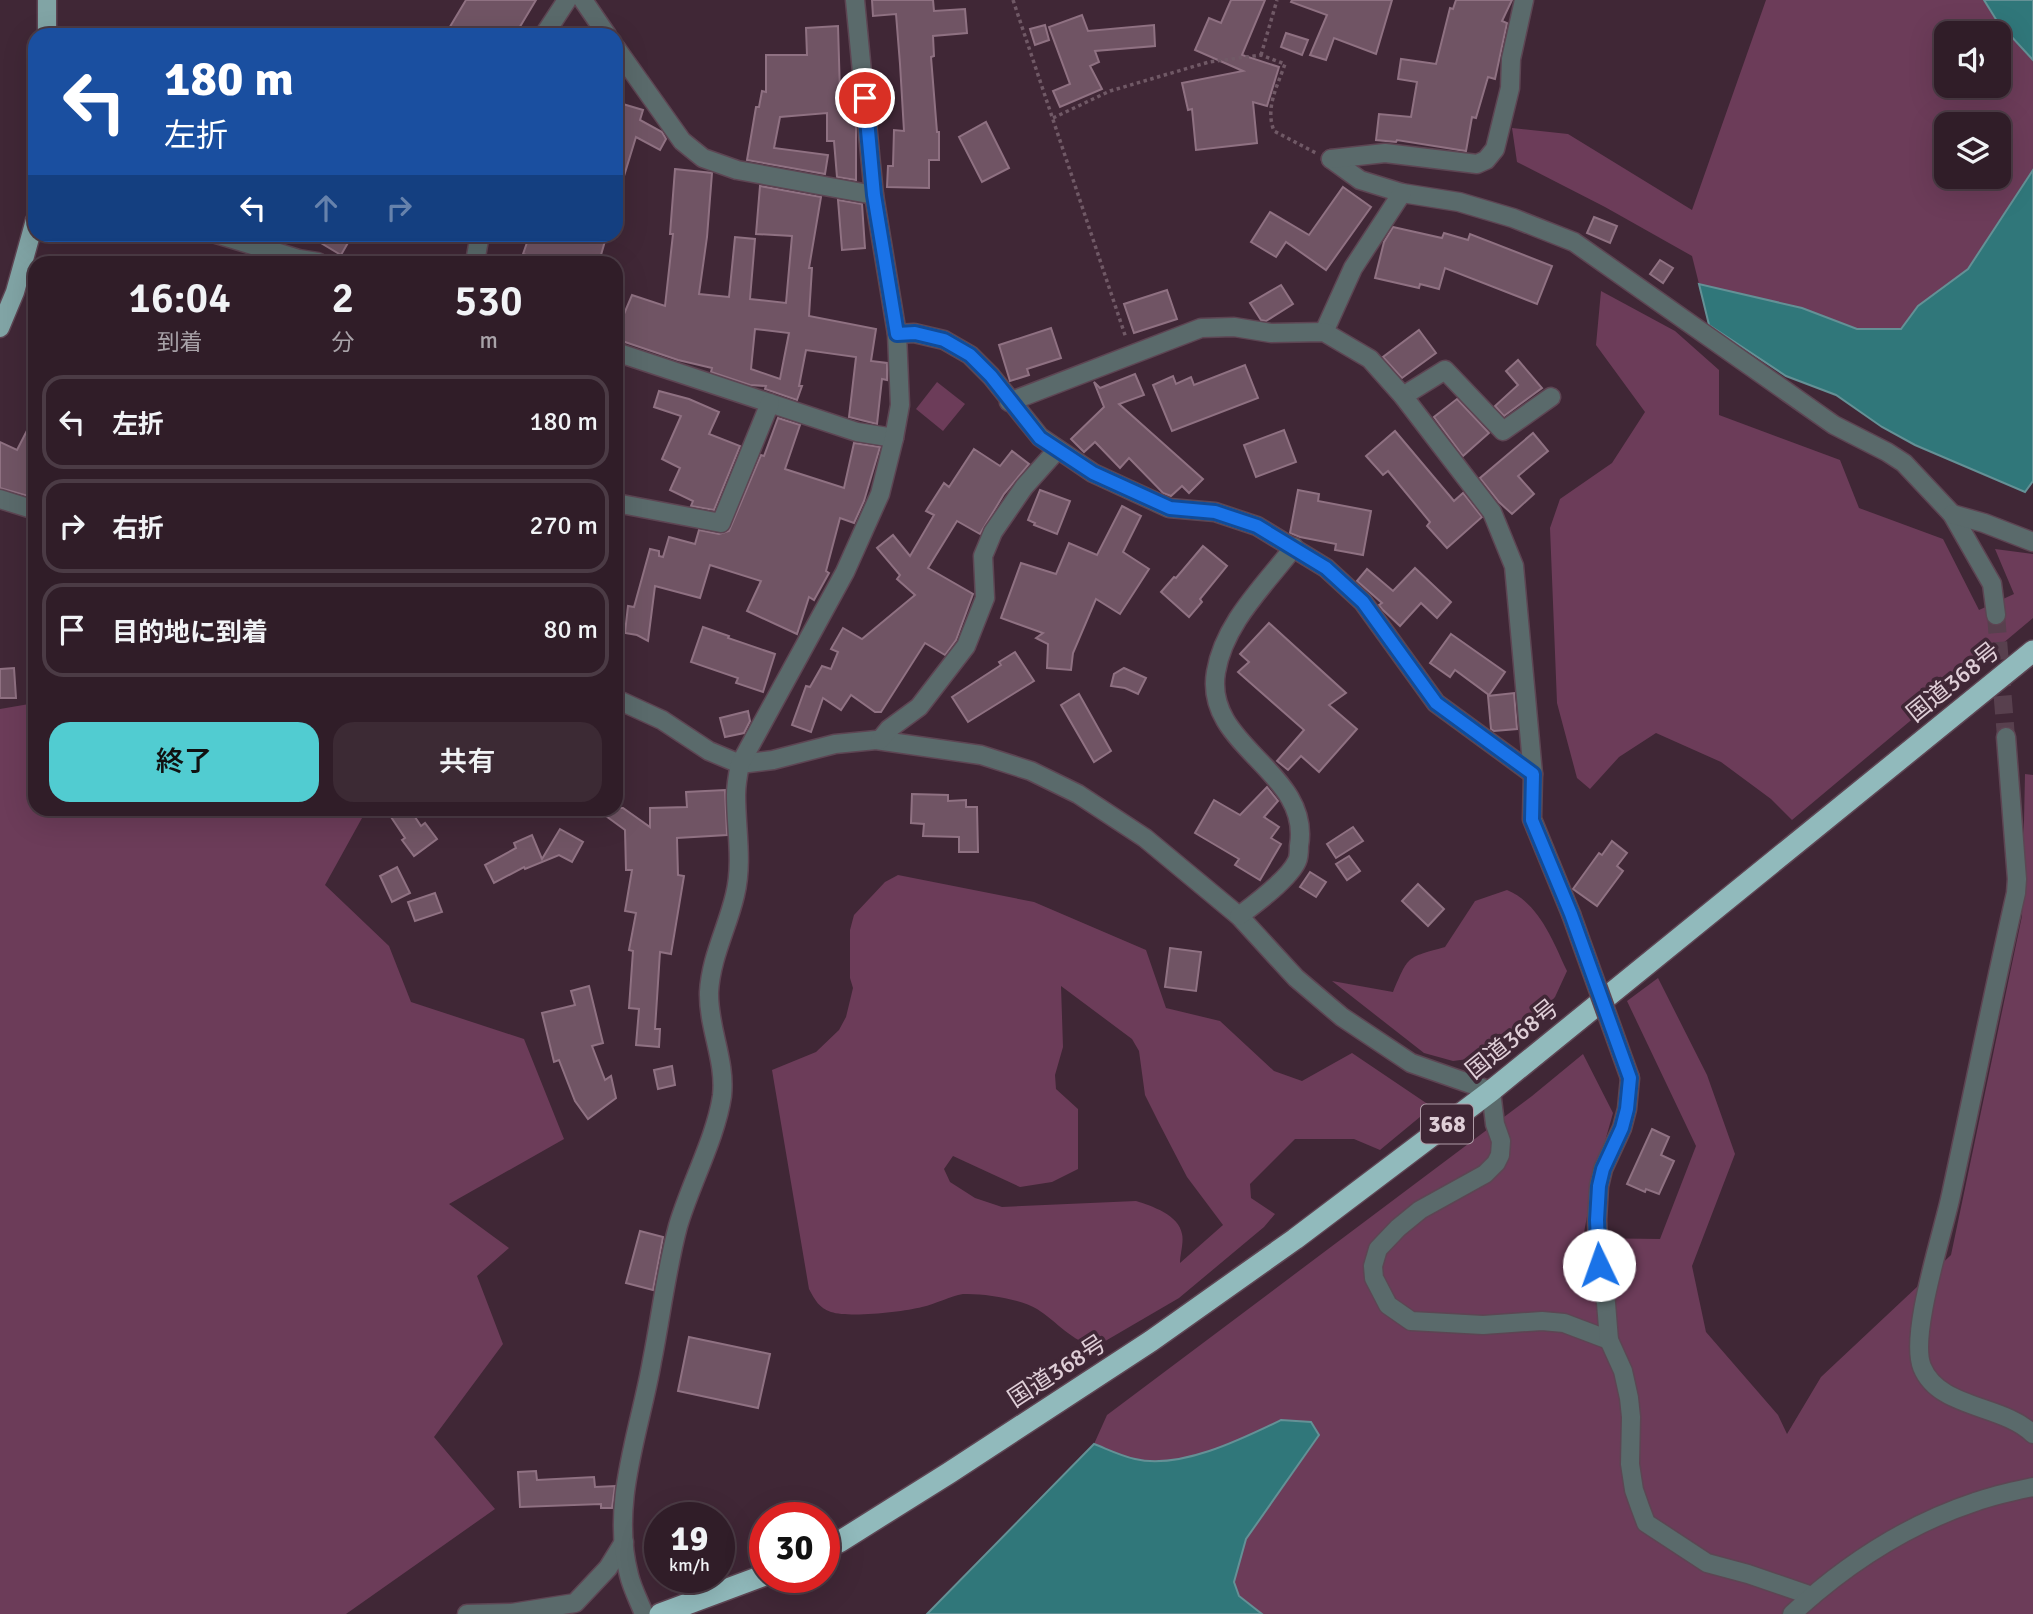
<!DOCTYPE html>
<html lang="ja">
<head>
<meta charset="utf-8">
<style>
  body { margin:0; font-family:Signika,"Noto Sans JP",sans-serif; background:#3c2a34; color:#f1f3f6; height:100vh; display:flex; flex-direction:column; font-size:26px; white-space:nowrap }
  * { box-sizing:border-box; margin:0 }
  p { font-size:23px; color:#a8a2a8 }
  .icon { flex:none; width:38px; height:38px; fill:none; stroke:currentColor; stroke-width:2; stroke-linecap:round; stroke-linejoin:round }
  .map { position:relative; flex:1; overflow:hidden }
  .details { position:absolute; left:28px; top:256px; width:595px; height:560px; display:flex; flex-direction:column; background:#301d28; border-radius:21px; box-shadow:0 7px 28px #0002,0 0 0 2px #4b3b45 }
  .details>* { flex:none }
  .hud { position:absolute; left:28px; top:28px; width:595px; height:214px; border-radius:21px; box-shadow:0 7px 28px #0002,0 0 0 2px #4b3b45; background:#1a4fa0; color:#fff; overflow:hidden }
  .buttons { position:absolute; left:1934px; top:21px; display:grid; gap:14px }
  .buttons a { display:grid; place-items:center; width:77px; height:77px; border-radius:14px; background:#301d28; box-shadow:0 7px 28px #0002,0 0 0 2px #4b3b45; font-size:35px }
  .speed { position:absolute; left:644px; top:1502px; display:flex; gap:14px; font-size:35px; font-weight:700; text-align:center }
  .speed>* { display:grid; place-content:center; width:91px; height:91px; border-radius:50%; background:#301d28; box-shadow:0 7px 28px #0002,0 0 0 2px #4b3b45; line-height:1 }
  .speed small { font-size:18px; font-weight:400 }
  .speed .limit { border:10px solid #d22; background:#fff; color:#111 }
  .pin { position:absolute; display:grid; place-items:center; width:60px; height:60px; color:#fff; margin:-30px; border:4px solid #fff; border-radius:50%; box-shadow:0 2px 7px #0007 }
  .me { position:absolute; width:77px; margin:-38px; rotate:357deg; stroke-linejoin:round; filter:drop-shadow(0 0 5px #0008) }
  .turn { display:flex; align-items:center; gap:24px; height:147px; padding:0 21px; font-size:32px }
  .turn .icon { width:91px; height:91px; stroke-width:2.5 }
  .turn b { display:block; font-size:49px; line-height:60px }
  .lanes { display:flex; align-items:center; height:66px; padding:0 21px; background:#0003; justify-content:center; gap:35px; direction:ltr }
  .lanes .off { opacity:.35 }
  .eta { display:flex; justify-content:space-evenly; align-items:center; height:119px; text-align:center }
  .eta b { font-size:42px; font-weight:600; line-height:49px }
  .cta { display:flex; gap:14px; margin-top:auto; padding:14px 21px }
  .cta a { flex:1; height:80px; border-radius:21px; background:#51ccd1; color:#111; font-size:28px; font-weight:600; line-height:80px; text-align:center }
  .cta a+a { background:#3c2a34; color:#f1f3f6 }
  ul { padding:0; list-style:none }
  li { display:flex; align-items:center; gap:21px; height:94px; margin:0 14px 10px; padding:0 7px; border:4px solid #4b3b45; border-radius:21px }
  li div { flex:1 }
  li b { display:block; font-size:26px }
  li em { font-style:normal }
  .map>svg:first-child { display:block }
  .green { fill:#6c3c59; fill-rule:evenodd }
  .water { fill:#30777a; stroke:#649196; stroke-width:2 }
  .building { fill:#705464; stroke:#8f7182; stroke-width:2; fill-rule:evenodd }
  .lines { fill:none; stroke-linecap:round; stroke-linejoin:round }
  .minor-tunnel { stroke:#58404e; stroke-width:18; stroke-dasharray:18 9; stroke-linecap:butt }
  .minor-casing { stroke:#5d4553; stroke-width:21 }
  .major-casing { stroke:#5d4553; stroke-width:21 }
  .highway-casing { stroke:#5d4553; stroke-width:24 }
  .path { stroke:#705966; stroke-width:3.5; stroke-dasharray:3.5 3.5; stroke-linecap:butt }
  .minor { stroke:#5a6a6b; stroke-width:18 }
  .major { stroke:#81a4a5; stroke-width:18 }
  .highway { stroke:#91babc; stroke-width:21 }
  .minor-bridge-casing { stroke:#5d4553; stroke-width:21; stroke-linecap:butt }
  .minor-bridge { stroke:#5a6a6b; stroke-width:18 }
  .route-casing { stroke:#114b97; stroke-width:18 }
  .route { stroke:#1a73e8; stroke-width:12 }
  .labels { text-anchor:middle; stroke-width:7; stroke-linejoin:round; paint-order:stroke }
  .shield { fill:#402736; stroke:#af9ca7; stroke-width:2 }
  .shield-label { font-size:23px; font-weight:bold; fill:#dfced7 }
  .street-label { font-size:24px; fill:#dfced7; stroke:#402736 }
</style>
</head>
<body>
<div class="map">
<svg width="2033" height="1614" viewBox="0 0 2033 1614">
  <rect width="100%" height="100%" fill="#402736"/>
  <g class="green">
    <path d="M1766,0H1984L1997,21L2033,60V170L1968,269L1918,306L1901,329H1857L1802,308L1699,284L1692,256L1605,207L1517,162L1512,128L1568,134L1692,210ZM1946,33H1998V86H1946ZM1946,124H1998V177H1946Z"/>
    <path d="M1601,291L1675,331L1719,370V415L1840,460L1859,508L1943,539L1979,610L2014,594L1995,549L2033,554V618L1792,820L1771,799L1721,762L1656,733L1619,757L1590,789L1577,778L1557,703L1550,528L1560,499L1612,463L1645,412L1596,345Z"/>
    <path d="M937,382L965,404L943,431L916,409Z"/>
    <path d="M35,703V808L367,809L325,885L389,946L411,1002L524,1039L564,1139L449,1204L509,1248L477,1276L503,1344L434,1437L495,1509L346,1614H0V709Z"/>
    <path d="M2025,774L2033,775V1614H1262L1239,1596L1234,1582L1246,1539L1319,1436L1281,1420C1242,1439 1179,1470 1135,1459C1121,1456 1107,1449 1094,1444L1107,1415L1532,1096L1583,1054L1613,1113L1593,1184L1583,1238L1660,1239L1696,1146L1627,1001L1658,978L1707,1075L1735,1154L1692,1266L1706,1332L1778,1415L1787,1434L1821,1377L1951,1255L2022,916Z"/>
    <path d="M898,875L1034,902L1146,950L1166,1008L1220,1021L1274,1071L1302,1081L1352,1053L1432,1107L1380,1150L1354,1139H1295L1250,1184L1251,1198L1275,1214L1264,1227L1179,1298L1095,1347C1072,1341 1057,1322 1037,1309C1021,1299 983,1293 963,1294C950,1296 936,1304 922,1307C902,1312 850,1318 831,1312C819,1308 815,1300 809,1289L772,1070L816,1052L839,1030L846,1017L853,988L850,978V930L854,915L885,882ZM1061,986L1132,1039L1139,1051L1145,1095L1159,1123L1187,1177L1223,1225L1180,1263C1180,1255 1184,1242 1182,1234C1179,1215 1152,1206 1136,1201L1002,1207L975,1198L950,1182L944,1169L953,1156L1020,1187L1052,1182L1078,1169V1109L1056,1089L1055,1075L1063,1047Z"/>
    <path d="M1507,890C1539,903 1553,941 1567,971L1555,997L1522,1033L1483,1057L1453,1061L1424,1053L1332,981L1393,992C1409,955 1406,958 1445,947L1475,901Z"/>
  </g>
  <g class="water">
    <path d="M1984,0H2033V60L1997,21Z"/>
    <path d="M2033,170V481L2025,492L1915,445L1882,427L1836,395L1786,376L1709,325L1699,284L1802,308L1857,329H1901L1918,306L1968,269Z"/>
    <path d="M1281,1420L1311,1422L1319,1435L1246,1539L1234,1582L1239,1596L1262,1614H927L1094,1444C1107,1449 1121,1456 1135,1459C1179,1470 1242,1439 1281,1420Z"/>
  </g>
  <g class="building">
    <path d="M466,0H536L515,35H445Z"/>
    <path d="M872,0H933L934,11L965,9L967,33L933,36L934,56L931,57L937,132H939V160H929V188L887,187L888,166H893L894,130L904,131L900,64L896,14L873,16Z"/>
    <path d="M1231,0H1265L1242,55L1279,67L1267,106L1253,102L1257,143L1196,150L1192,109L1188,110L1182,83L1243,71L1195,50L1209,18L1221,23Z"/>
    <path d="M1292,0H1392L1376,54L1334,38L1326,60L1310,55L1327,15L1291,2Z"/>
    <path d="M1456,0H1512L1502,21L1507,23L1495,79L1488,77L1476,118L1472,117L1466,151L1397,140L1396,142L1376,140L1379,114L1411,117L1417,82L1398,79L1401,59L1436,64L1450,8L1453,9Z"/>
    <path d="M1082,15L1088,31L1154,25L1155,46L1095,51L1099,62L1090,66L1102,89L1060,107L1053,91L1070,84L1049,27Z"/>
    <path d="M1045,25L1049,40L1035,45L1030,29Z"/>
    <path d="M838,26L840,93L853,92L856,127V180L837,177L834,141H827V113L780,117L774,148L828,155L825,174L747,160L756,107H759L762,91L766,92V55H807L806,28Z"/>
    <path d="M1286,33L1308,40L1302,55L1281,47Z"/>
    <path d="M616,102L643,110L640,120L662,132L666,139L660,150L636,137L620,189H616Z"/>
    <path d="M986,122L1009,168L982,182L959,137Z"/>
    <path d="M675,169L712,173L707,237L699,294L729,297L735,237L755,239L750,299L786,303L792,236L756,234L760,186L821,197L809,268H812L809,316L876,329L871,361L887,363V380L882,379L877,424L849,417L856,357L806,350L799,386H802L797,400L765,389L766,386L750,385L711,372L712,368L678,360L616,339V333L632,295L665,306L673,234H670ZM755,329L789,333L780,379L751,369Z"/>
    <path d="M1343,187L1371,207L1326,270L1286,242L1276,257L1251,242L1270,212L1309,235Z"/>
    <path d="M838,200L862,204L865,248L842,250Z"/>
    <path d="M1594,217L1617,226L1610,243L1587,233Z"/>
    <path d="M1393,227L1442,238L1444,233L1468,240L1470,234L1552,266L1537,304L1445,268L1439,289L1420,284L1419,288L1375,278L1384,242Z"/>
    <path d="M306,234H353L341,255Z"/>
    <path d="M530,234H607L599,262H550L523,254Z"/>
    <path d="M1660,260L1673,268L1663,283L1650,274Z"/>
    <path d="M1281,285L1293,304L1266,321L1261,320L1250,303Z"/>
    <path d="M1167,290L1177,319L1134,333L1124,304Z"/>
    <path d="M1051,328L1061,358L1027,369L1029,375L1010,381L999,345Z"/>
    <path d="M1419,330L1436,353L1402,378L1383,357Z"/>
    <path d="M1518,360L1542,388L1504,416L1495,406L1518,385L1506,371Z"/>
    <path d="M1245,365L1258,398L1172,431L1153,385L1173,376L1176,384L1191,377L1194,385Z"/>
    <path d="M1135,374L1144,395L1119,404L1203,479L1189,493L1182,486L1171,496L1163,493L1129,458L1120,468L1095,442L1084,452L1071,439L1104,407L1094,382L1100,388Z"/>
    <path d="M659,391L689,399L719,412L709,434L740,446L714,510L691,506L693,501L670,490L680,468L662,459L681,416L654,407Z"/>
    <path d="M1457,399L1489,433L1463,456L1434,417Z"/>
    <path d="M35,415V498L0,488V442L17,450Z"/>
    <path d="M778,418L800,425L785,469L844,488L854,443L880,447L864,501L854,523L840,518L826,571L829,573L814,600L809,597L797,634L747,611L761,581L710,565L700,598L655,586L648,641L637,635L625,633L628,606L634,607L650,549L659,551V556L663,557L669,537L695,544L699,530L719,534L729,531L761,455L764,456Z"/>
    <path d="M1284,430L1296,462L1256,477L1244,445Z"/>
    <path d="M1395,431L1454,501L1463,493L1482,517L1447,548L1427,526L1430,522L1388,471L1383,475L1366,456Z"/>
    <path d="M1533,433L1548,451L1518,476L1534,494L1512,514L1499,502L1480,478Z"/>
    <path d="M974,449L1000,466L1012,451L1029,464L1004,494L980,534L957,521L928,568L973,594L956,640L945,655L925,643L881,712H875L851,695L841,710L823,698L811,732L792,725L806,686L810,687L822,666L831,669L838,652L831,649L843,628L862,639L915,595L897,579L900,575L877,548L893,535L910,556L934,515L926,511L944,483L949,487Z"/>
    <path d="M1040,490L1070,501L1057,534L1034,525L1035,523L1028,520Z"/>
    <path d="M1298,490L1319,494L1318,501L1371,511L1363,555L1335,550L1336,544L1300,537L1290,533Z"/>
    <path d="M1122,506L1141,516L1123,552L1149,569L1120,614L1096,599L1073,653L1071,670L1047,668L1048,644L1036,638L1043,633L1001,618L1021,563L1056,574L1069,543L1097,555Z"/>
    <path d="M1203,546L1227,566L1200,599L1202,602L1189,617L1161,592L1174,577L1176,578Z"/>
    <path d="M1415,568L1451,602L1437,618L1421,603L1400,626L1383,610L1379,605L1382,603L1357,581L1367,569L1393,591Z"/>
    <path d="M1269,623L1346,693L1329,705L1357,729L1319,772L1301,756L1288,770L1277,761L1304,730L1238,672L1249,662L1240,654Z"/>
    <path d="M703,627L729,636L728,638L775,654L763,692L736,683L738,678L691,662Z"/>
    <path d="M1451,634L1505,672L1489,695L1455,670L1450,677L1430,663Z"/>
    <path d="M1015,652L1034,681L968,722L952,697L1001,665L999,662Z"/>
    <path d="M14,668L16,698H0V669Z"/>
    <path d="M1124,668L1146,678L1138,694L1125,688L1111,686L1114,674Z"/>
    <path d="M1514,693L1517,729L1494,731L1491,729L1488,696Z"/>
    <path d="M1079,694L1111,751L1094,762L1061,705Z"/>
    <path d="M748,711L750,721L744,733L725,737L720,718Z"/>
    <path d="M1267,787L1278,801L1264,817L1279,827L1271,838L1281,844L1260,880L1235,865L1239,859L1195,833L1214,800L1240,815Z"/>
    <path d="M725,790L727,835L677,838L678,875L684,876L671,954L660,952L655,1029H660L659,1047L636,1045L639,1009L629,1008L633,951L629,950L636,913L625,911L632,870H626L625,830L595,808H623L650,827V808L687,807L686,792Z"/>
    <path d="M912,794L948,795V801L966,800V807H977L978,852H959V837L923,836L924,824L911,823Z"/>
    <path d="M385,808H409L421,826L425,823L437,839L414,856L402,840L405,838Z"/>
    <path d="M1353,827L1363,841L1336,858L1327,844Z"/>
    <path d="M560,829L583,842L572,862L559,855L525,869L524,867L494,883L485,865L516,848L514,843L532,835L542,859Z"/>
    <path d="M1612,841L1627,853L1617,866L1623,871L1597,906L1573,889L1599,853L1602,855Z"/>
    <path d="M1349,856L1360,871L1347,880L1336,864Z"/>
    <path d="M397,867L410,893L392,902L380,876Z"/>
    <path d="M1310,872L1326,882L1316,897L1300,887Z"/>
    <path d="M1418,884L1444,909L1428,926L1402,901Z"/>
    <path d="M435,893L442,912L415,921L408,902Z"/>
    <path d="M1170,948L1201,952L1196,991L1165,987Z"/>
    <path d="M589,986L603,1043L592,1046L605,1080L611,1076L616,1098L588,1119L575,1101L559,1060L554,1062L542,1013L575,1005L571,991Z"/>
    <path d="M672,1066L675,1085L658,1089L654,1070Z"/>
    <path d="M1652,1129L1669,1137L1661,1155L1674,1161L1659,1194L1646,1189L1645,1192L1627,1184Z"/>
    <path d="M640,1231L663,1237L653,1290L626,1283Z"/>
    <path d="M689,1337L770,1354L758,1408L678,1391Z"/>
    <path d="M536,1471L537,1480L594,1477L595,1487L615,1486L612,1508H601V1504L520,1507L518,1472Z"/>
  </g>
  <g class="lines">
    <path class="minor-tunnel" d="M1996,615L2006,737"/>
    <defs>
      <g id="minor">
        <path d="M583,0L607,35"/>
        <path d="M544,35L567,0"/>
        <path d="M616,48L682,141L703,158L737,170L874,195"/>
        <path d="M1331,159L1360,180L1402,193L1459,202L1513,218L1574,242L1834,425L1887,452L1904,463L1952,514L1992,584L1996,615"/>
        <path d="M1331,159L1385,153L1477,164L1486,160L1495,149L1510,88L1511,59L1524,0"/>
        <path d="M216,234L299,259L318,262"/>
        <path d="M475,262L480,234"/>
        <path d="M1324,332L1353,268L1402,193"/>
        <path d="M897,334L914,333L944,340L970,355L991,376L1040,437L1093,473L1169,508L1215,512L1257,526L1326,568L1363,602L1436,703L1533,774"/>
        <path d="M616,352L857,432L894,438"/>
        <path d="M1403,396L1445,370L1503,431L1551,397"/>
        <path d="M1009,402L1201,328L1234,327L1271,333L1324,332L1370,359L1403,396L1492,512L1514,566L1533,774L1532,819L1571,914"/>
        <path d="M0,499L35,510"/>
        <path d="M616,503L721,523L770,403"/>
        <path d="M1952,514L1984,523L2033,542"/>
        <path d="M616,699L662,720L709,751L740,764L773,760L835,744L876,740L981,755L1031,771L1078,794L1145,838L1239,916L1296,978L1342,1017L1411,1063L1491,1091L1495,1124L1501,1141L1500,1155L1496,1163L1485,1174L1420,1210L1398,1228L1378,1249L1373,1266L1374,1278L1388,1305L1411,1321L1483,1325L1542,1321L1564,1323L1609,1340"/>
        <path d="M2006,737L2017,879L2016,893C1993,993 1973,1094 1951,1195C1943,1233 1909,1335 1922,1367C1939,1409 2002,1404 2033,1434"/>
        <path d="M880,740L889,729L919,707L966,646L985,598L983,556L993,532L1024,487L1057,450"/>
        <path d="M1239,916C1255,904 1289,879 1297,861C1299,857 1299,850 1299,846C1312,771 1203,747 1216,672C1224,623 1265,585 1294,547"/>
        <path d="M1630,1078L1627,1109L1622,1128L1603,1169L1599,1186L1597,1220L1599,1265L1606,1303L1609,1340L1623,1371L1629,1398L1631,1417L1630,1464L1634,1490L1640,1507L1646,1523L1707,1563L1748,1574L1812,1596"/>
        <path d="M467,1614L512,1613L575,1603L608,1568L624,1542"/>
        <path d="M644,1614C639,1601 632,1588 629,1575C610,1503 640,1431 652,1361C661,1316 666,1271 678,1226C690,1185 716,1137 722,1096C726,1060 708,1028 709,992C711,957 727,929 735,895C743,862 736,829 736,795C736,785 738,774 740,764L845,572L880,494L894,438L900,405L897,334L874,195L855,0"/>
        <path d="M1792,1614C1846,1564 1906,1525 1975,1502C1994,1495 2014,1491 2033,1487"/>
      </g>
      <g id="major">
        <path d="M47,0V35"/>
        <path d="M0,328L15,292L35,220"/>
      </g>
      <g id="highway">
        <path d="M824,1549L839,1542L949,1473L1151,1341L1295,1239L1491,1091L2033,651"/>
        <path d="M660,1614L765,1575"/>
      </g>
    </defs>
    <use href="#minor" class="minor-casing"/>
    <use href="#major" class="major-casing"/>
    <use href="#highway" class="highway-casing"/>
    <g class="path">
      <path d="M1013,0L1126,338"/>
      <path d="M1261,55L1277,0"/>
      <path d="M1053,118L1110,91L1209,62L1261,55L1285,64C1277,87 1265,108 1274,131L1316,153"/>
    </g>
    <use href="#minor" class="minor"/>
    <use href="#major" class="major"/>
    <use href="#highway" class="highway"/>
    <defs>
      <path id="minor-bridge" d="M1571,914L1630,1078"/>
    </defs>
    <use href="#minor-bridge" class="minor-bridge-casing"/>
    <use href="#minor-bridge" class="minor-bridge"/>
  </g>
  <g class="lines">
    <defs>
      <path id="route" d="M865,98L874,195L897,334L915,333L944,340L970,355L991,376L1040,438L1093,473L1170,508L1215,512L1257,526L1326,568L1363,602L1436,703L1533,774L1532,820L1571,914L1630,1078L1627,1109L1622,1128L1603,1169L1599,1186L1597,1220L1599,1265"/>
    </defs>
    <use href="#route" class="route-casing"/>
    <use href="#route" class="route"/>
  </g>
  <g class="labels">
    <rect class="shield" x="1421" y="1104.5" width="52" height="39" rx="5"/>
    <g class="shield-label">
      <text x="1447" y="1132">368</text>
    </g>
    <g class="street-label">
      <text transform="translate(1953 682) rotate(-39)" y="8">国道368号</text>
      <text transform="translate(1512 1039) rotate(-39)" y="8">国道368号</text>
      <text transform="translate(1057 1371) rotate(-33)" y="8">国道368号</text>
    </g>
  </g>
</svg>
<div class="buttons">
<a><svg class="icon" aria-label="sound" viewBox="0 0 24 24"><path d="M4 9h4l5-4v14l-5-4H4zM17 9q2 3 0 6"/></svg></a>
<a><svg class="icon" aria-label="layers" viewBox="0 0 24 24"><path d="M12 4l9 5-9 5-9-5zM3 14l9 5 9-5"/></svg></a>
</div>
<div class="speed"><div>19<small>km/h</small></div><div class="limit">30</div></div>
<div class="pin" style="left:865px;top:98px;background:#d93025"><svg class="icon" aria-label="arrive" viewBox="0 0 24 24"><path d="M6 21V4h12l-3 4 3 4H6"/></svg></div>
<svg class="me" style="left:1599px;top:1265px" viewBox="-20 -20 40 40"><circle r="19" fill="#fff"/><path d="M0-13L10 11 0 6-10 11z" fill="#1a73e8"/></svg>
<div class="hud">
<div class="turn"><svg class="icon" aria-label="left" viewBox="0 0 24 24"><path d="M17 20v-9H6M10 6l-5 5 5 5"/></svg><div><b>180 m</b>左折</div></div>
<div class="lanes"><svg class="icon" aria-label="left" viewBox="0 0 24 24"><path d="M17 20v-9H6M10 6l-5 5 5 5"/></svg><svg class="icon off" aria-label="ahead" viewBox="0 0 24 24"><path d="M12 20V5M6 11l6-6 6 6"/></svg><svg class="icon off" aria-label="right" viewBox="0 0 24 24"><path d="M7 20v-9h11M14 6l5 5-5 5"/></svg></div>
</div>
<section class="details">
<div class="eta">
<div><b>16:04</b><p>到着</p></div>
<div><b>2</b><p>分</p></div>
<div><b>530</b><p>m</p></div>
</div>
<ul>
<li><svg class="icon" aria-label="left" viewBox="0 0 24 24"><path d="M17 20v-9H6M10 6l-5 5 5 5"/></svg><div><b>左折</b></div><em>180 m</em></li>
<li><svg class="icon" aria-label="right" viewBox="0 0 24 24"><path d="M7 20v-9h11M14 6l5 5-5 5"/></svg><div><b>右折</b></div><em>270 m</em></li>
<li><svg class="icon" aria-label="arrive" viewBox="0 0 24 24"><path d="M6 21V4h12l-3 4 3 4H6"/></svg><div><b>目的地に到着</b></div><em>80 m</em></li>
</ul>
<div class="cta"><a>終了</a><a>共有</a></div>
</section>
</div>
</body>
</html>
